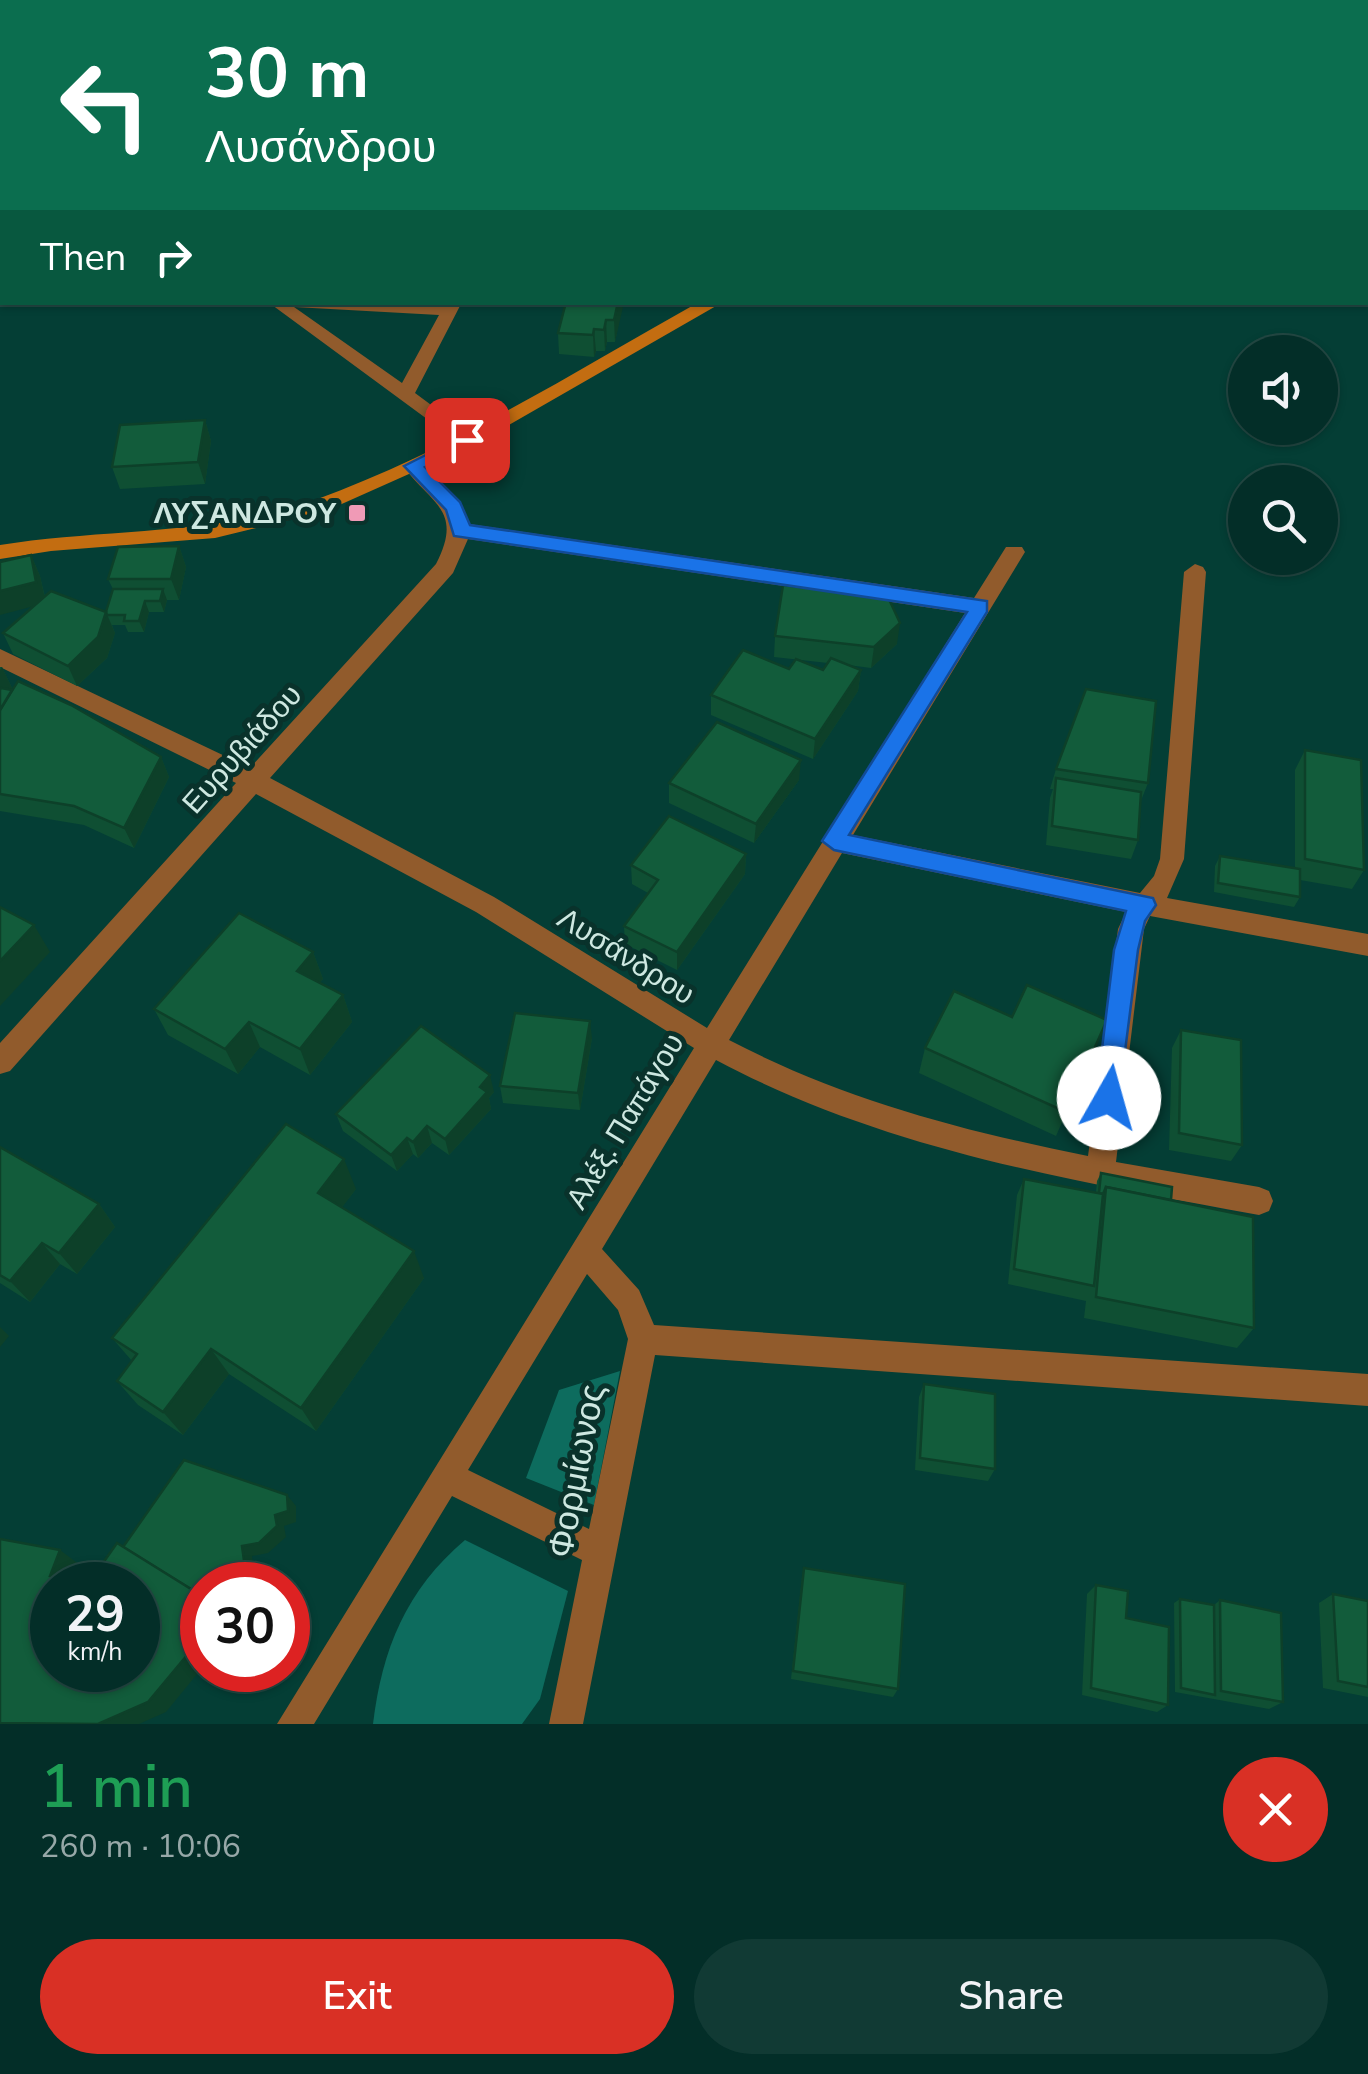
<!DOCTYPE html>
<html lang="en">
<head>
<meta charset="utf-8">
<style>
  body { margin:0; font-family:"Nunito Sans",sans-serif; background:#113a34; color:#f1f3f6; height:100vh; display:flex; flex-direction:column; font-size:38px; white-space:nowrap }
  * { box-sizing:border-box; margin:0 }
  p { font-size:32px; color:#97a8a8 }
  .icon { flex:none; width:55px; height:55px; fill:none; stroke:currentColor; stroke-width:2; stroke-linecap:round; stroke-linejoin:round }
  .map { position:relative; height:1724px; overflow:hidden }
  .details { display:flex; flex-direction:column; background:#032e28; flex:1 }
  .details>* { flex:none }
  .top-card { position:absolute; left:0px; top:0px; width:1370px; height:305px; box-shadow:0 2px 8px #0004,0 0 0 2px #244a45; background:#0b6e4f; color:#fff; overflow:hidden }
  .buttons { position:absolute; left:1228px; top:335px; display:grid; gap:20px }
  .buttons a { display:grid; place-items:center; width:110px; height:110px; border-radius:50%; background:#032e28; box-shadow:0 2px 8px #0004,0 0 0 2px #244a45; font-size:50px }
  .speed { position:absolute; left:30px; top:1562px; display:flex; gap:20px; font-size:50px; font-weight:700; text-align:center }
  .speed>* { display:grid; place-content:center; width:130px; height:130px; border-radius:50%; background:#032e28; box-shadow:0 2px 8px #0004,0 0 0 2px #244a45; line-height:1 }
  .speed small { font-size:25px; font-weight:400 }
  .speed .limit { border:15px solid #d22; background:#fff; color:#111 }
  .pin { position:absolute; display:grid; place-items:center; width:85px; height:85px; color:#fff; margin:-42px; border-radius:20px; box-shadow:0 5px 15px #0006 }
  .me { position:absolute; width:110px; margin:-55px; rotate:7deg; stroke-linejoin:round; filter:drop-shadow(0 0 8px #0008) }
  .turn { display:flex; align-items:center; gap:35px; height:210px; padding:0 40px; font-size:45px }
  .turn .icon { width:130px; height:130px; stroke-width:2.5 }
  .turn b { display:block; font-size:70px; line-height:85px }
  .then { display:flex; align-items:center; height:95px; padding:0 40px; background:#0003; gap:20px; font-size:38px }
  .round { display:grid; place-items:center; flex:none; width:105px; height:105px; border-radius:52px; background:#113a34 }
  .head { display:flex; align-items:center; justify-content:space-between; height:170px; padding:0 40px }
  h1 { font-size:60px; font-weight:600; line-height:75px; color:#1e9e55 }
  .primary-button { display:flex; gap:20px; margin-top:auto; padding:20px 40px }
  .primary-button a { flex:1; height:115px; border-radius:60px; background:#d93025; color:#fff; font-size:40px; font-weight:600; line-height:115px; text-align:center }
  .primary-button a+a { background:#113a34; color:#f1f3f6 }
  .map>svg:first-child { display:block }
  .green { fill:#0d6c5e }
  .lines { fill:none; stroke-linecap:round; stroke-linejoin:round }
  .service { fill:#915b2c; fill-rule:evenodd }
  .minor { fill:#915b2c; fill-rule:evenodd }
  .secondary { fill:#c36d11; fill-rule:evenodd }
  .wall { fill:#0f4f33 }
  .shaded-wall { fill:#0d4029 }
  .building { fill:#125c3b; stroke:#0d4029; stroke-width:2.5; fill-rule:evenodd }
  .route { fill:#1a73e8; stroke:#114b97; stroke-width:2.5 }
  .poi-dot { fill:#f09ab6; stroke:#09322b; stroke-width:4 }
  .labels { text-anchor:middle; stroke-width:10; stroke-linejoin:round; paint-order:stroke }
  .poi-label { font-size:30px; font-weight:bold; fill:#cee8e1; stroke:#09322b; text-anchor:end }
  .street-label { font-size:30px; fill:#cee8e1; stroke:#09322b }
  .near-street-label { font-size:35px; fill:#cee8e1; stroke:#09322b }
</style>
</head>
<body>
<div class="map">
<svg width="1368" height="1724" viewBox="0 0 1368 1724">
  <rect width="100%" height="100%" fill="#043e35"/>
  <g class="green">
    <path d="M620,1371L594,1505L526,1478L559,1390Z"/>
    <path d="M465,1540L568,1591L540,1699L522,1724H373C382,1649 406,1590 465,1540Z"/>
  </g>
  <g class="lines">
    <path class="service" d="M268,302H462L415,393L473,436V444H461ZM294,307L439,315L402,383Z"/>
    <g class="minor">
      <path d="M1332,0H1348L1350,2H1334Z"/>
      <rect x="0" y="228" width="2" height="11"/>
      <path d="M413,459L420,461L454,496L469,524L974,598L1006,547H1022L1025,552L853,835L1140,893L1154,876L1160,859L1184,572L1195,564L1203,567L1206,572L1184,859L1167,898L1368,934V956L1150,916L1144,929L1116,1162L1259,1187L1269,1191L1273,1201L1269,1211L1259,1215C1073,1181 885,1150 716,1060L602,1249L639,1290L654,1325L1368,1374V1406L655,1355L583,1724H549L582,1560L452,1496L314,1724H277L694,1048L476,912L256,794L10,1071L0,1074V1043L236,783L0,667V649L250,768L436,564C464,510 431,504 403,466ZM468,539L965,613L707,1028L494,897L270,778L453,573ZM842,853L1126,912L1118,929L1088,1156C963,1131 842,1099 729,1040ZM587,1274L618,1310L628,1339L589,1529L468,1470Z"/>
    </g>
    <path class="secondary" d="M699,302H723L474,445L326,511L215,538L51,551L0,559V545C104,528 215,536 315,500C450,451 574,372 699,302Z"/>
  </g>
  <g class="wall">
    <path d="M886,0H927L925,2H886Z"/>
    <path d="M1002,0H1052L1050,2H1001Z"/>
    <path d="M1098,0H1187L1188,2H1098Z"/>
    <path d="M566,302H623L615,342H607L605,351H596L594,357L559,354L558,333Z"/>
    <path d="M205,420L211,441L205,484L120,489L112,467Z"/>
    <path d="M179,546L186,567L179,600H167L164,612H149L144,632H128L125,625H112L115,633L107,658L77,686L13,654L3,633L35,605L31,555L40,576L45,597L106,612L113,589L108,579Z"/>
    <path d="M775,636L897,644L871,668L848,665L861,670L858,691L813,759L711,715V695L789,669L823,670L828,663L774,657Z"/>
    <path d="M0,667H2L12,688L11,689L161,757L169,777L134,848L84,825L0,811Z"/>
    <path d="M1305,750L1364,870L1352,889L1300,880V897L1294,907L1214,892L1215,866L1220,856L1295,868V770Z"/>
    <path d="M1056,769L1148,783L1140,803L1138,840L1131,859L1046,845L1050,798L1053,789H1050Z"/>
    <path d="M799,780L754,843L669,803V783Z"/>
    <path d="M746,854L745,874L677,970L625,944L624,926L648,893L632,884L631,865Z"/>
    <path d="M313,952L323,979L319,983L343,995L352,1022L310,1075L260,1047L238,1074L168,1035L154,1009Z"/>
    <path d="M1107,1020L1056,1136L919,1073L925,1048Z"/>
    <path d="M1181,1030L1242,1145L1231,1161L1169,1150L1172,1048Z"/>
    <path d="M592,1038L580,1110L503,1103L500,1086Z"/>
    <path d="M494,1092L489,1098L491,1109L449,1155L432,1143L418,1158L413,1154L397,1171L343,1131L336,1114Z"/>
    <path d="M0,1147L99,1204L115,1227L77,1274L60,1264L30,1302L0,1283Z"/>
    <path d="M1101,1173L1171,1200L1254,1328L1237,1348L1084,1318L1086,1301L1008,1284L1017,1195L1024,1179L1096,1192L1097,1181Z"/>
    <path d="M356,1189L342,1207L424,1278L316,1431L229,1374L183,1435L138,1405L117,1381L132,1361L112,1338Z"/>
    <path d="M924,1384L995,1469L988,1481L915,1470L919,1397Z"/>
    <path d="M804,1568L898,1689L893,1697L791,1679L802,1577Z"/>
    <path d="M1096,1585L1126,1618L1168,1705L1157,1712L1082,1695L1087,1594Z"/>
    <path d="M1333,1594L1368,1601V1697L1323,1688L1319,1603Z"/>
    <path d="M1180,1599L1214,1605L1220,1600L1283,1702L1269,1709L1175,1692L1174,1603Z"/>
  </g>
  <g class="shaded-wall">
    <path d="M2,7V34L0,36V9Z"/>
    <path d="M618,302H623V307L615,342L614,320Z"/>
    <path d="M606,320L607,342L605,351L604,330Z"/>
    <path d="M594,329L596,351L594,357L593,335Z"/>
    <path d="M205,420L211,441L205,484L198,462Z"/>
    <path d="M179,546L186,567L179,600L171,579Z"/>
    <path d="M31,555L40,576L46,603L0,615V591Z"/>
    <path d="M163,589L167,600L164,612L160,601Z"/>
    <path d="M145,601L149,612L144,632L139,621Z"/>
    <path d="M106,612L115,633L107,658L77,686L68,666Z"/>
    <path d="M900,623L897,644L871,668L874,647Z"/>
    <path d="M2,667L12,688L0,709V670Z"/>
    <path d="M861,670L858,691L813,759L815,739Z"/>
    <path d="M161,757L169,777L134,848L124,828Z"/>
    <path d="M801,760L799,780L754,843L756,824Z"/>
    <path d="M746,854L745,874L677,970V952Z"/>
    <path d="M34,925L50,952L0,1006V961Z"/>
    <path d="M313,952L323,979L307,997L297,971Z"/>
    <path d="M343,995L352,1022L310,1075L300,1049Z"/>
    <path d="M590,1021L592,1038L580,1110L578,1093Z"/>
    <path d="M249,1022L260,1047L238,1074L225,1049Z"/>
    <path d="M490,1075L494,1092L489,1098L491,1109L449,1155L445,1139L480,1087Z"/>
    <path d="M427,1126L432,1143L418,1158L413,1142Z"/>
    <path d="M407,1138L413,1154L397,1171L391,1155Z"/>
    <path d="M344,1159L356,1189L331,1222L318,1193Z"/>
    <path d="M99,1204L115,1227L77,1274L59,1253Z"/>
    <path d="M42,1243L60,1264L30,1302L10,1281Z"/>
    <path d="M414,1251L424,1278L316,1431L301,1408Z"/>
    <path d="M0,1327L9,1336L0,1347Z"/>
    <path d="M211,1349L229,1374L183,1435L163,1412Z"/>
    <path d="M287,1495L296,1506V1522L284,1526L286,1537L268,1553L252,1556L256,1585H241L242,1546L275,1515Z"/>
    <path d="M60,1550L80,1565L72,1585L50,1576Z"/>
    <path d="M202,1614V1646L201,1647L202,1668L166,1712L139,1724H98L185,1635Z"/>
  </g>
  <g class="building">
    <path d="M287,0H390L415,2H285Z"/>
    <path d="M1112,0H1187L1188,2H1113Z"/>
    <path d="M566,302H618L614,320H606L604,330L594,329L593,335L558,333Z"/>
    <path d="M205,420L198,462L112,467L120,425Z"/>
    <path d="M179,546L171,579H108L118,547Z"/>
    <path d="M31,555L36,582L0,591V562Z"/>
    <path d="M783,585L888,597L900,623L874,647L775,636Z"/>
    <path d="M113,589H163L160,601H145L139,621H124L125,615H107L106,612L105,615Z"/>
    <path d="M51,591L106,612L98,637L68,666L3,633Z"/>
    <path d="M743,650L789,669L796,659L823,670L831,658L861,670L815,739L711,695Z"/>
    <path d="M18,681L71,705L161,757L124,828L74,806L0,794V710Z"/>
    <path d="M1,688L12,690L0,710V690Z"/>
    <path d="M1086,689L1156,701L1148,783L1056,769Z"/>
    <path d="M717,722L801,760L756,824L669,783Z"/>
    <path d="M1305,750L1361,760L1364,870L1305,859Z"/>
    <path d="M1056,778L1141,792L1138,840L1052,826Z"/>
    <path d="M669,816L746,854L677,952L624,926L658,880L631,865Z"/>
    <path d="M1220,856L1300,869V897L1218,883Z"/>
    <path d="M0,907L34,925L0,961Z"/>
    <path d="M239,913L313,952L297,971L343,995L300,1049L249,1022L225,1049L154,1009Z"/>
    <path d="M1027,985L1107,1020L1066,1112L925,1048L954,991L1012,1017Z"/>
    <path d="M515,1013L590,1021L578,1093L500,1086Z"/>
    <path d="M421,1026L490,1075L480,1087L487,1092L445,1139L427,1126L413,1142L407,1138L391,1155L336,1114Z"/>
    <path d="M1181,1030L1241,1040L1242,1145L1179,1133Z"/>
    <path d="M286,1124L344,1159L318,1193L414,1251L301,1408L211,1349L163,1412L117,1381L137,1354L112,1338Z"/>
    <path d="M0,1147L99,1204L59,1253L42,1243L10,1281L0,1275Z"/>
    <path d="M1101,1173L1172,1187L1171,1200L1106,1187L1103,1194L1099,1193Z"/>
    <path d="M1024,1179L1103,1194L1094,1286L1014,1269Z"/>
    <path d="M1106,1187L1253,1217L1254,1328L1096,1297Z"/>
    <path d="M924,1384L995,1394V1469L920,1458Z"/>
    <path d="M184,1460L287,1495L288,1511L275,1515L277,1526L259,1543L242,1546L246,1575L241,1585H202V1596L123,1547Z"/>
    <path d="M0,1539L60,1550L50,1576L80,1580L98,1570L117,1543L202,1596V1614L185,1635L193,1648L148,1702L98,1724L0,1723ZM52,1585H138V1670H52Z"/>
    <path d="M804,1568L905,1584L898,1689L793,1671Z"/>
    <path d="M1096,1585L1128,1591L1126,1618L1169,1627L1168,1705L1091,1688Z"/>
    <path d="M1333,1594L1368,1601V1687L1338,1681Z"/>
    <path d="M1180,1599L1214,1605L1215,1695L1181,1688Z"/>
    <path d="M1220,1600L1281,1613L1283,1702L1221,1691Z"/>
  </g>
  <path class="route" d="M467,434L473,436V444L425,467L460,502L470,525L987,601V612L849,835L1153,898L1156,905L1145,921L1138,950L1118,1106L1109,1110L1100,1106L1096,1098L1114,950L1126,911L834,850L822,841L967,612L454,536L446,510L404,466Z"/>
  <rect class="poi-dot" x="347" y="503" width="20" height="20" rx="5"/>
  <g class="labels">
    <g class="poi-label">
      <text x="337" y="523">ΛΥΣΑΝΔΡΟΥ</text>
    </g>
    <g class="street-label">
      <text transform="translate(242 749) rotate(-48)" y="10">Ευρυβιάδου</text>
      <text transform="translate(626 956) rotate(32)" y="10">Λυσάνδρου</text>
      <text transform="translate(625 1121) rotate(-59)" y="10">Αλέξ. Παπάγου</text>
    </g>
    <g class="near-street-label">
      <text transform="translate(576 1471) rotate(-79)" y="12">Φορμίωνος</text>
    </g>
  </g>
</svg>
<div class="buttons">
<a><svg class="icon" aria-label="sound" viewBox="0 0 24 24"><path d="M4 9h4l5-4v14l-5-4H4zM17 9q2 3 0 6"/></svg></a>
<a><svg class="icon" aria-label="search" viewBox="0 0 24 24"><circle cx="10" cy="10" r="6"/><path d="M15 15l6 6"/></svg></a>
</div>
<div class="speed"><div>29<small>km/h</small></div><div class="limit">30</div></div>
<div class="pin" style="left:467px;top:440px;background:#d93025"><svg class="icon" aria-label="arrive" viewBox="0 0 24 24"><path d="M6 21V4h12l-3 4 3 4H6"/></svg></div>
<svg class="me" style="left:1109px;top:1098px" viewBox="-20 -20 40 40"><circle r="19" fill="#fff"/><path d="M0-13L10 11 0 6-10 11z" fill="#1a73e8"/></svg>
<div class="top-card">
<div class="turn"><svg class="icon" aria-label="left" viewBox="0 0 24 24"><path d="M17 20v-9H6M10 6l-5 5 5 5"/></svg><div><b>30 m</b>Λυσάνδρου</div></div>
<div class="then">Then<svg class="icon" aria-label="right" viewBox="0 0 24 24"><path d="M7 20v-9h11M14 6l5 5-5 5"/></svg></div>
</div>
</div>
<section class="details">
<div class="head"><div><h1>1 min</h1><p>260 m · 10:06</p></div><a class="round" style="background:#d93025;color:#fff"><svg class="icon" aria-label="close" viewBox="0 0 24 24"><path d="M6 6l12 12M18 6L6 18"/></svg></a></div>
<div class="primary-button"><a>Exit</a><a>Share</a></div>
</section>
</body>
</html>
